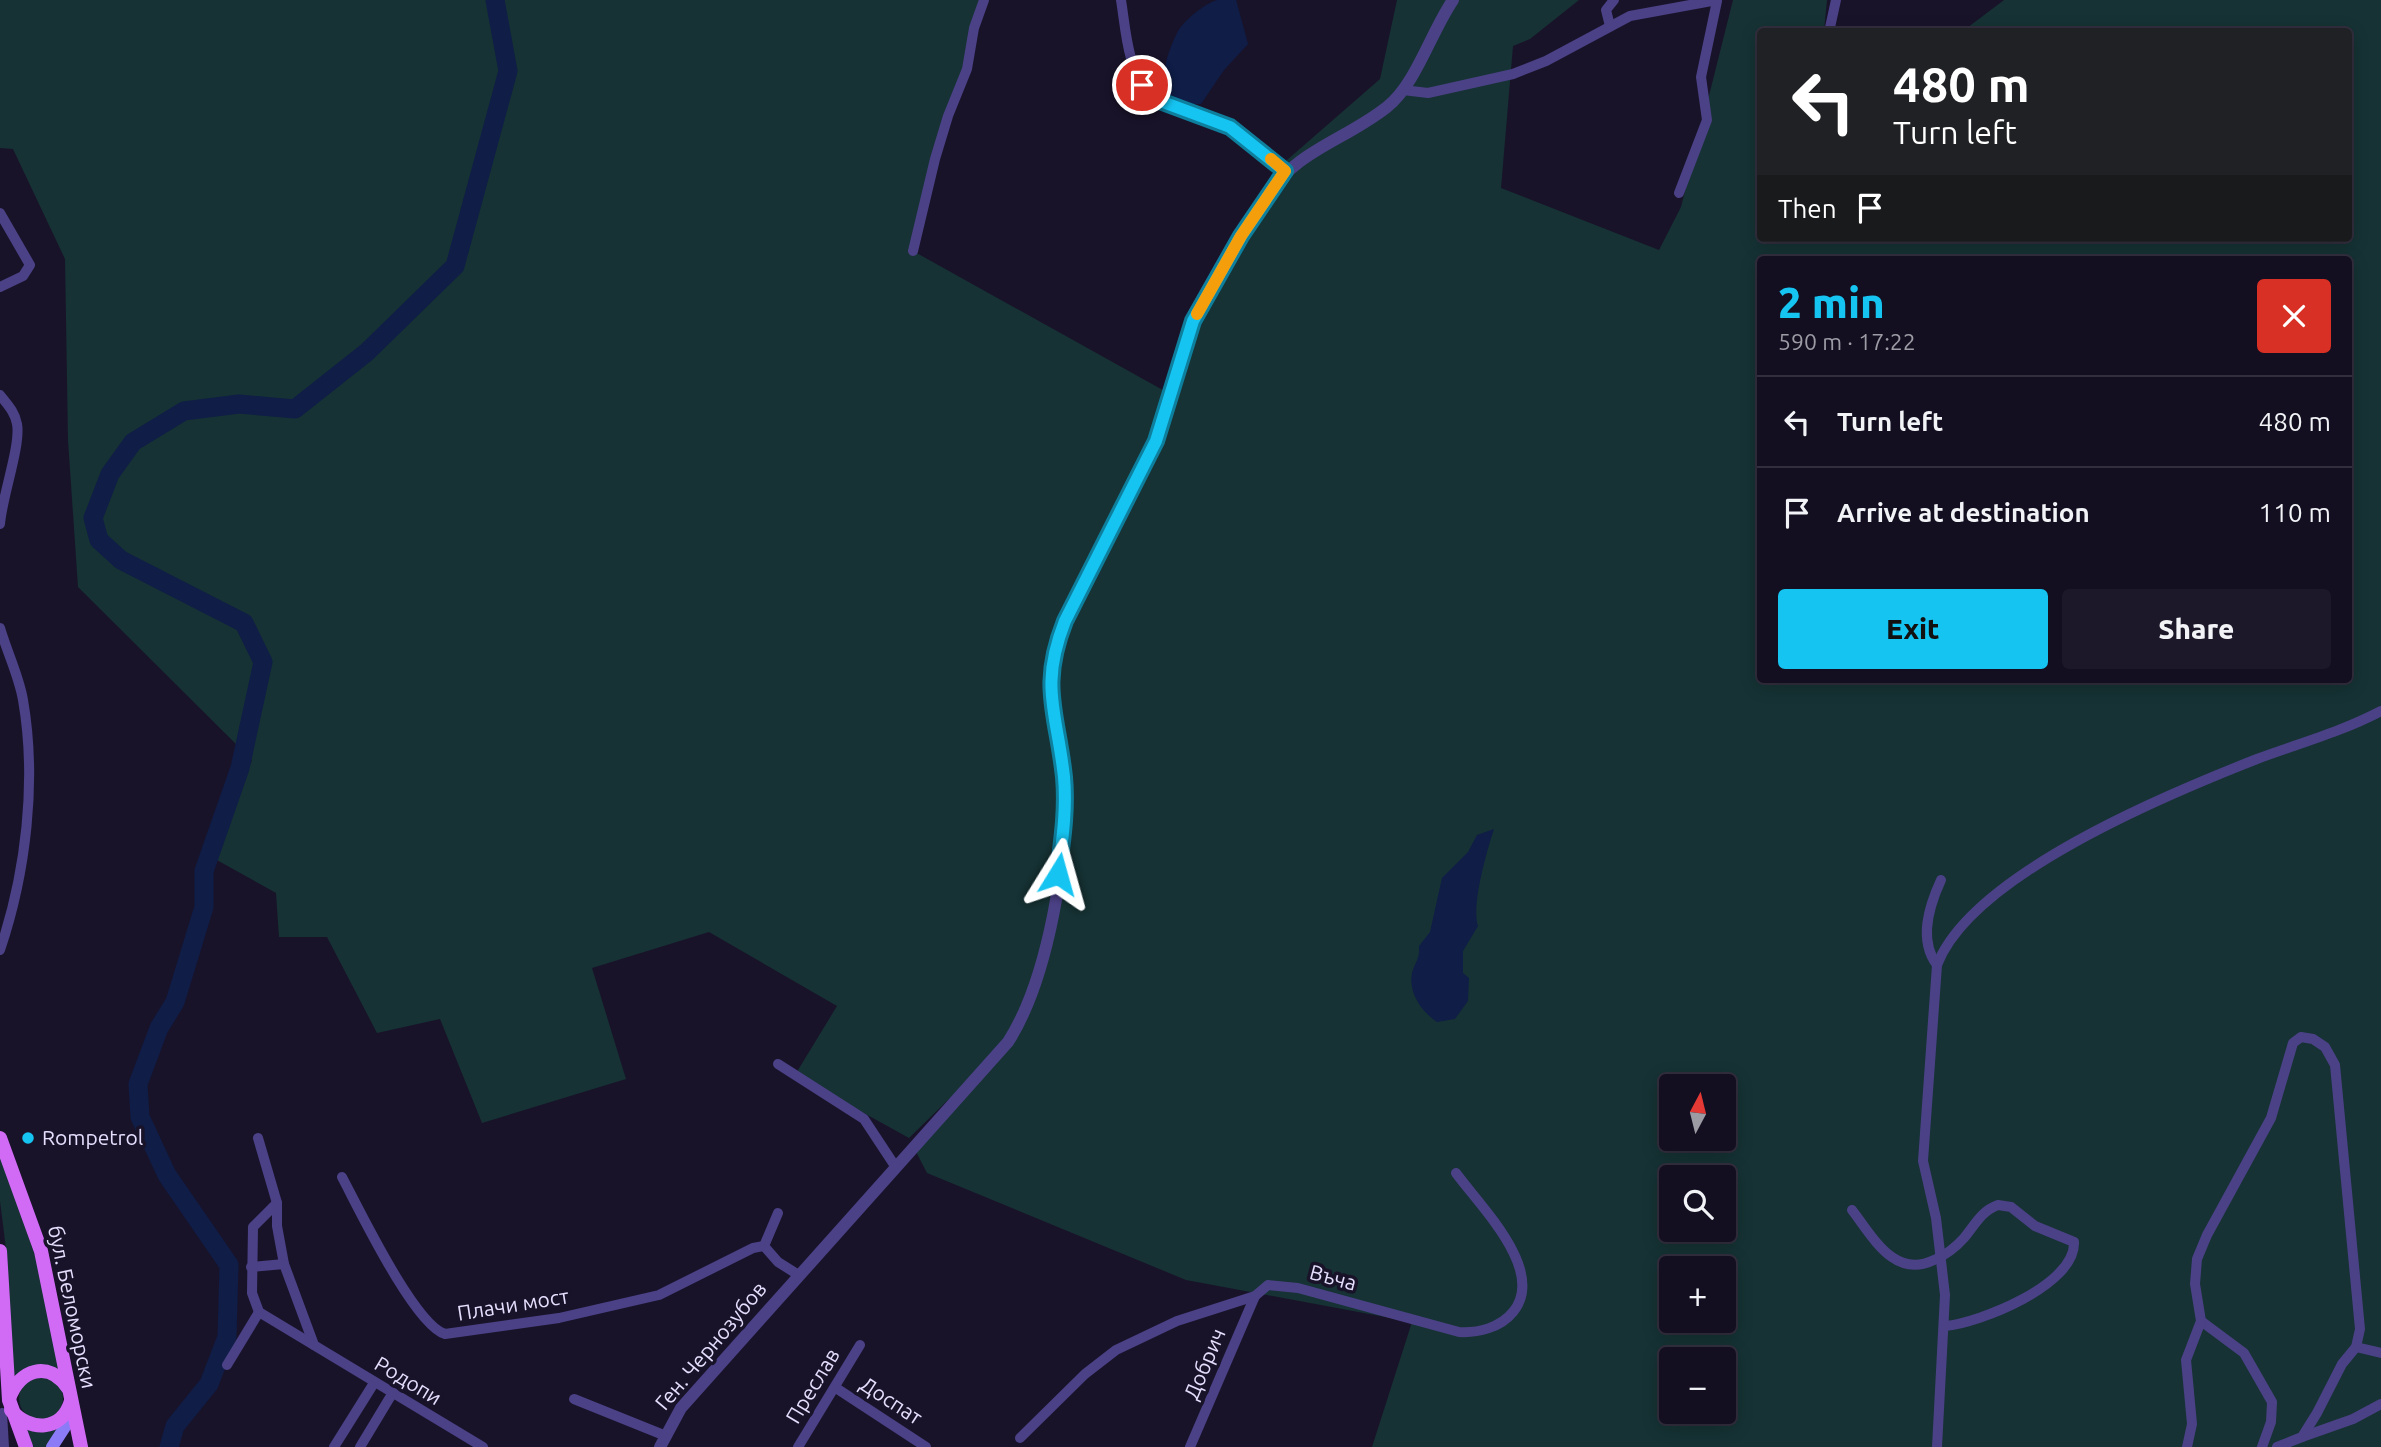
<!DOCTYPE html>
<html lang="en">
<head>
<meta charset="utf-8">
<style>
  body { margin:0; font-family:Ubuntu,sans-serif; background:#1c1729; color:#f1f3f6; height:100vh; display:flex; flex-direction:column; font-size:26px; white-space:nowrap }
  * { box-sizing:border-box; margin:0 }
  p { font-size:23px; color:#9d9ca5 }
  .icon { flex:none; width:38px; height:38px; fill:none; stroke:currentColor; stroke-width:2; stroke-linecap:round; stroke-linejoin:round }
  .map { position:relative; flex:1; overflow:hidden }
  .sheet { position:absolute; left:1757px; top:256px; width:595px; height:427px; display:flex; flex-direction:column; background:#130e20; border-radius:7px; box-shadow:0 4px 18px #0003,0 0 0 2px #322e3e }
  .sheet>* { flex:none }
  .top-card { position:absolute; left:1757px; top:28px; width:595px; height:214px; border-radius:7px; box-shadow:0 4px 18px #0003,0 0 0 2px #322e3e; background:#202124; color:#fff; overflow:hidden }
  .needle { width:46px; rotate:7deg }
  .buttons { position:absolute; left:1659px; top:1074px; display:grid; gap:14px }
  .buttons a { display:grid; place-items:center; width:77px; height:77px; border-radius:7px; background:#130e20; box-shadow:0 4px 18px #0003,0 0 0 2px #322e3e; font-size:35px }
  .pin { position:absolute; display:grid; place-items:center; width:60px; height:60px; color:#fff; margin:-30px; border:4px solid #fff; border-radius:50%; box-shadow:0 2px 7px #0007 }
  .me { position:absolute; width:77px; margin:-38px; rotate:8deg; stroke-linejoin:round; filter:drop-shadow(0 0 5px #0008) }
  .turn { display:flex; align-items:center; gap:24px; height:147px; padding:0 21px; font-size:32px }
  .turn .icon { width:91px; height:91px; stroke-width:2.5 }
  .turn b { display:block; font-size:49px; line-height:60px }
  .then { display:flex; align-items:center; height:66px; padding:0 21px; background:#0003; gap:14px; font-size:26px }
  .round { display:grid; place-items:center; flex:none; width:74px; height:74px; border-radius:7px; background:#1c1729 }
  .overview { display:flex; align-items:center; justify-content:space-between; height:119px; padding:0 21px }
  h1 { font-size:42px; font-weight:800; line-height:52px; color:#16c4f1 }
  .button { display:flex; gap:14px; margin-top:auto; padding:14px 21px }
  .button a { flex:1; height:80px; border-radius:7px; background:#16c4f1; color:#111; font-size:28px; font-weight:800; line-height:80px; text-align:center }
  .button a+a { background:#1c1729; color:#f1f3f6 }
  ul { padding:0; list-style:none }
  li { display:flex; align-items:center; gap:21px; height:91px; padding:0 21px; border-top:2px solid #322e3e }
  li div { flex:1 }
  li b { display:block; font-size:26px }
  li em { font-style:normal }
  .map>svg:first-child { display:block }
  .green { fill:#163234; fill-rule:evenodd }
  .water { fill:#0f1d47 }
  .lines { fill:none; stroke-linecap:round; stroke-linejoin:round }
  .river { stroke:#0f1d47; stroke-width:19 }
  .minor { stroke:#4b4186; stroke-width:10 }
  .tertiary { stroke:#4b4186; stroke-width:12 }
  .secondary { stroke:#8b7bf7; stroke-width:12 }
  .primary { stroke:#d16bf6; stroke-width:14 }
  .route-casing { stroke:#0e7f9d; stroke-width:18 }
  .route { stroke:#16c4f1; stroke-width:12 }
  .slow { stroke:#f59e0b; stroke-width:12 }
  .poi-dot { fill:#16c4f1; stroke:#19132a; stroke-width:2.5 }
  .labels { text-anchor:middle; stroke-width:7; stroke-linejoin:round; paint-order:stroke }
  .poi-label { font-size:21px; fill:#e5defd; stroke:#19132a; text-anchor:start }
  .street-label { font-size:21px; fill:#e5defd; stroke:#19132a }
</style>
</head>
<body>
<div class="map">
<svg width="2381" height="1447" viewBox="0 0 2381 1447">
  <rect width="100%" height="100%" fill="#19132a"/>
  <g class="green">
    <path d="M0,0H982L913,251L1170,394L1193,322L1279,167L1380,79L1397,0H1579L1530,39L1513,46L1501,188L1659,250L1681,207L1733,0H1827L1824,31L1760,32V238H2348V32L1963,31L2004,0H2381V1447H1372L1412,1322L1186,1280L927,1173L913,1146L988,1061L909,1138L795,1075L837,1006L709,932L592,968L626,1079L482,1123L440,1019L377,1033L327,937H279L276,893L215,859L252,760L78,587L68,440L65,259L13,149L0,148ZM1760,259H2348V679H1760ZM1671,1087H1724V1139H1671ZM1671,1178H1724V1230H1671ZM1671,1269H1724V1321H1671ZM1671,1360H1724V1412H1671Z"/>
    <path d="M0,1154L39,1267L59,1371L13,1378L7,1257L0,1201Z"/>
    <circle cx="41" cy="1398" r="22"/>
    <path d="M62,1425L48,1447H33L25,1428L42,1432Z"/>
  </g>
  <g class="water">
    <path d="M1217,0H1236L1248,44L1224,70L1201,104C1193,104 1181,106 1174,102C1153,91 1169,48 1178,31C1185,20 1204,4 1217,0Z"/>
    <path d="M1494,829C1487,850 1471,906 1478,926L1463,951V973L1469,978L1468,1001L1455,1019L1437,1022C1422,1012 1408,993 1412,973C1415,962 1420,959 1419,946L1430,932L1442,878L1468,852L1477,835Z"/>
  </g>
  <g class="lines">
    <path class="river" d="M169,1447L175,1426L209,1384L227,1337L229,1265L167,1175L140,1117L138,1084L159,1028L175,1002L204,907V871L240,768L263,662L244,623L121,560L99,540L93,518L110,474L133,442L184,411L239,404L295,409L367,352L455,266L508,71L495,0"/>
    <g class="minor">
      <path d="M1121,0C1126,31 1127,68 1149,93L1230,127L1285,171"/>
      <path d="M1610,26L1606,10L1614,0"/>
      <path d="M1829,32L1836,0"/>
      <path d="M1403,90L1428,93L1513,74L1546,61L1630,16L1717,0"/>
      <path d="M1679,193L1707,120L1701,77L1717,1"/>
      <path d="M0,213L30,265L23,276L0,287"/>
      <path d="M913,251L935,159L948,116L967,69L974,28L984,0"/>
      <path d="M0,395C7,404 15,412 17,424C21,445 2,497 0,524"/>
      <path d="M0,628C7,652 19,676 23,700C37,781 26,873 0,950"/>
      <path d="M1937,965C1918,940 1929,906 1941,880"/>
      <path d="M778,1064L864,1119L895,1166"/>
      <path d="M258,1138L277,1203V1226L284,1264L314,1345"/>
      <path d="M342,1177C359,1209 414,1324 445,1334L559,1318L659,1295L753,1248L764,1246"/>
      <path d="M1852,1210C1873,1237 1894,1279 1934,1260C1946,1255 1955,1248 1964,1238C1975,1225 1981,1211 1998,1205L2011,1207L2035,1226L2074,1242C2076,1285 1979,1323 1945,1326"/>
      <path d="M778,1213L764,1246L778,1262L797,1274"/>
      <path d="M251,1267L284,1264"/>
      <path d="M259,1312L252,1293L253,1227L277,1203"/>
      <path d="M2201,1321L2244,1353L2272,1402L2271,1422L2262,1447"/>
      <path d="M2356,1347L2381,1353"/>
      <path d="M227,1365L259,1312L483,1447"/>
      <path d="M836,1388L926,1447"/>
      <path d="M574,1399L666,1436"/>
      <path d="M2,1413L4,1447"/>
      <path d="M2302,1437L2353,1419L2381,1404"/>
      <path d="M1020,1438L1085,1374L1116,1350L1177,1321L1255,1296L1268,1285L1298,1288L1459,1332C1478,1333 1500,1328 1513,1312C1547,1271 1480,1206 1456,1173"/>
      <path d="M334,1447L374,1383"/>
      <path d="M360,1447L392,1394"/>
      <path d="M798,1447L860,1345"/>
      <path d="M1190,1447L1255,1296"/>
      <path d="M1937,1447L1945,1295L1936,1218L1923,1161L1937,965C1972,874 2170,793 2257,759C2300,743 2341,732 2381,711"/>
      <path d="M2187,1447L2192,1424L2186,1360L2201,1321L2195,1284L2197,1259L2207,1235L2271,1118L2293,1043L2301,1037L2313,1039L2325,1047L2335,1065L2360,1329L2356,1347L2342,1364L2317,1413L2302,1437L2277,1447"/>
    </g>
    <path class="tertiary" d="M660,1447L681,1408L1008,1042C1048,980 1070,852 1064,779C1059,713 1039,689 1065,621C1095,562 1131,504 1155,442C1171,403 1176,360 1193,321C1212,278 1239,236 1265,198C1298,149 1344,141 1387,107C1416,84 1431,32 1453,0"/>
    <path class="secondary" d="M52,1447L74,1413"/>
    <g class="primary">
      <path d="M0,1138L41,1251L81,1447"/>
      <path d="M0,1251L9,1400L26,1447"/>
      <path d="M9,1399C19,1369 49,1360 68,1388"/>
      <path d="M11,1410C29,1432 62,1432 71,1401"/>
    </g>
  </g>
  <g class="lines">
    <defs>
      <path id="route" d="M1058,874C1062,842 1067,810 1064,777C1057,712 1039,687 1065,621L1156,441L1193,321L1241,236L1285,171L1230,127L1160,101L1142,85"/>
    </defs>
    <use href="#route" class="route-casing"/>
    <use href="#route" class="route"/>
    <path class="slow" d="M1197,314L1241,236L1285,171L1271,159"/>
  </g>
  <circle class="poi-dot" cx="28" cy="1138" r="7"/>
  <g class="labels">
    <g class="poi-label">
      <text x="42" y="1145">Rompetrol</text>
    </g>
    <g class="street-label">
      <text transform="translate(1333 1278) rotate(15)" y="7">Въча</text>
      <text transform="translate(513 1305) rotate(-9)" y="7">Плачи мост</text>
      <text transform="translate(72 1307) rotate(78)" y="7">бул. Беломорски</text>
      <text transform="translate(711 1346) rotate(-50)" y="7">Ген. Чернозубов</text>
      <text transform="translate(1205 1364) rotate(-67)" y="7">Добрич</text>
      <text transform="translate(408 1381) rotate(31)" y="7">Родопи</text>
      <text transform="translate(813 1386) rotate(-59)" y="7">Преслав</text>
      <text transform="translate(891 1401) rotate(33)" y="7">Доспат</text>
    </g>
  </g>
</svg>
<div class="buttons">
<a><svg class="needle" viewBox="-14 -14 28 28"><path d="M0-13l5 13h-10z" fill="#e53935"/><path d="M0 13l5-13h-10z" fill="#9d9ca5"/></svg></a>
<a><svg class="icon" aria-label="search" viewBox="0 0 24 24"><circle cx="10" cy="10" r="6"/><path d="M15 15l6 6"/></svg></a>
<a>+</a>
<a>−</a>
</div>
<div class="pin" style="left:1142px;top:85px;background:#d93025"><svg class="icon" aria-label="arrive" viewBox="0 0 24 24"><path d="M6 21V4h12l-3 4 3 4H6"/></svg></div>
<svg class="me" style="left:1058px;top:874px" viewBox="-20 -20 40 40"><path d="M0-17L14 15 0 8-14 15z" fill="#16c4f1" stroke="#fff" stroke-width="4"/></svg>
<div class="top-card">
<div class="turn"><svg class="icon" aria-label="left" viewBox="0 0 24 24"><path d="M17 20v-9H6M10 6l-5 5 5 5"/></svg><div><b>480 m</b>Turn left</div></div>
<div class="then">Then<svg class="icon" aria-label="arrive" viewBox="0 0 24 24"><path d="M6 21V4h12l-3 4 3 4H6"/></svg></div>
</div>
<section class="sheet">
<div class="overview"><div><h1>2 min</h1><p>590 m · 17:22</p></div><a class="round" style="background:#d93025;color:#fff"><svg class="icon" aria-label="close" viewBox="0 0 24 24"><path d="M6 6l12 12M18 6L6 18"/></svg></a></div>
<ul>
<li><svg class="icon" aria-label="left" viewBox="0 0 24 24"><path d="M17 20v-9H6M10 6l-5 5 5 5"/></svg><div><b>Turn left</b></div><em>480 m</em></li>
<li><svg class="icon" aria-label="arrive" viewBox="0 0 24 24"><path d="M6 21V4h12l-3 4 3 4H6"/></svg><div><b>Arrive at destination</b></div><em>110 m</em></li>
</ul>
<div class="button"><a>Exit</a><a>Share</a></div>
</section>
</div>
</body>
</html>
